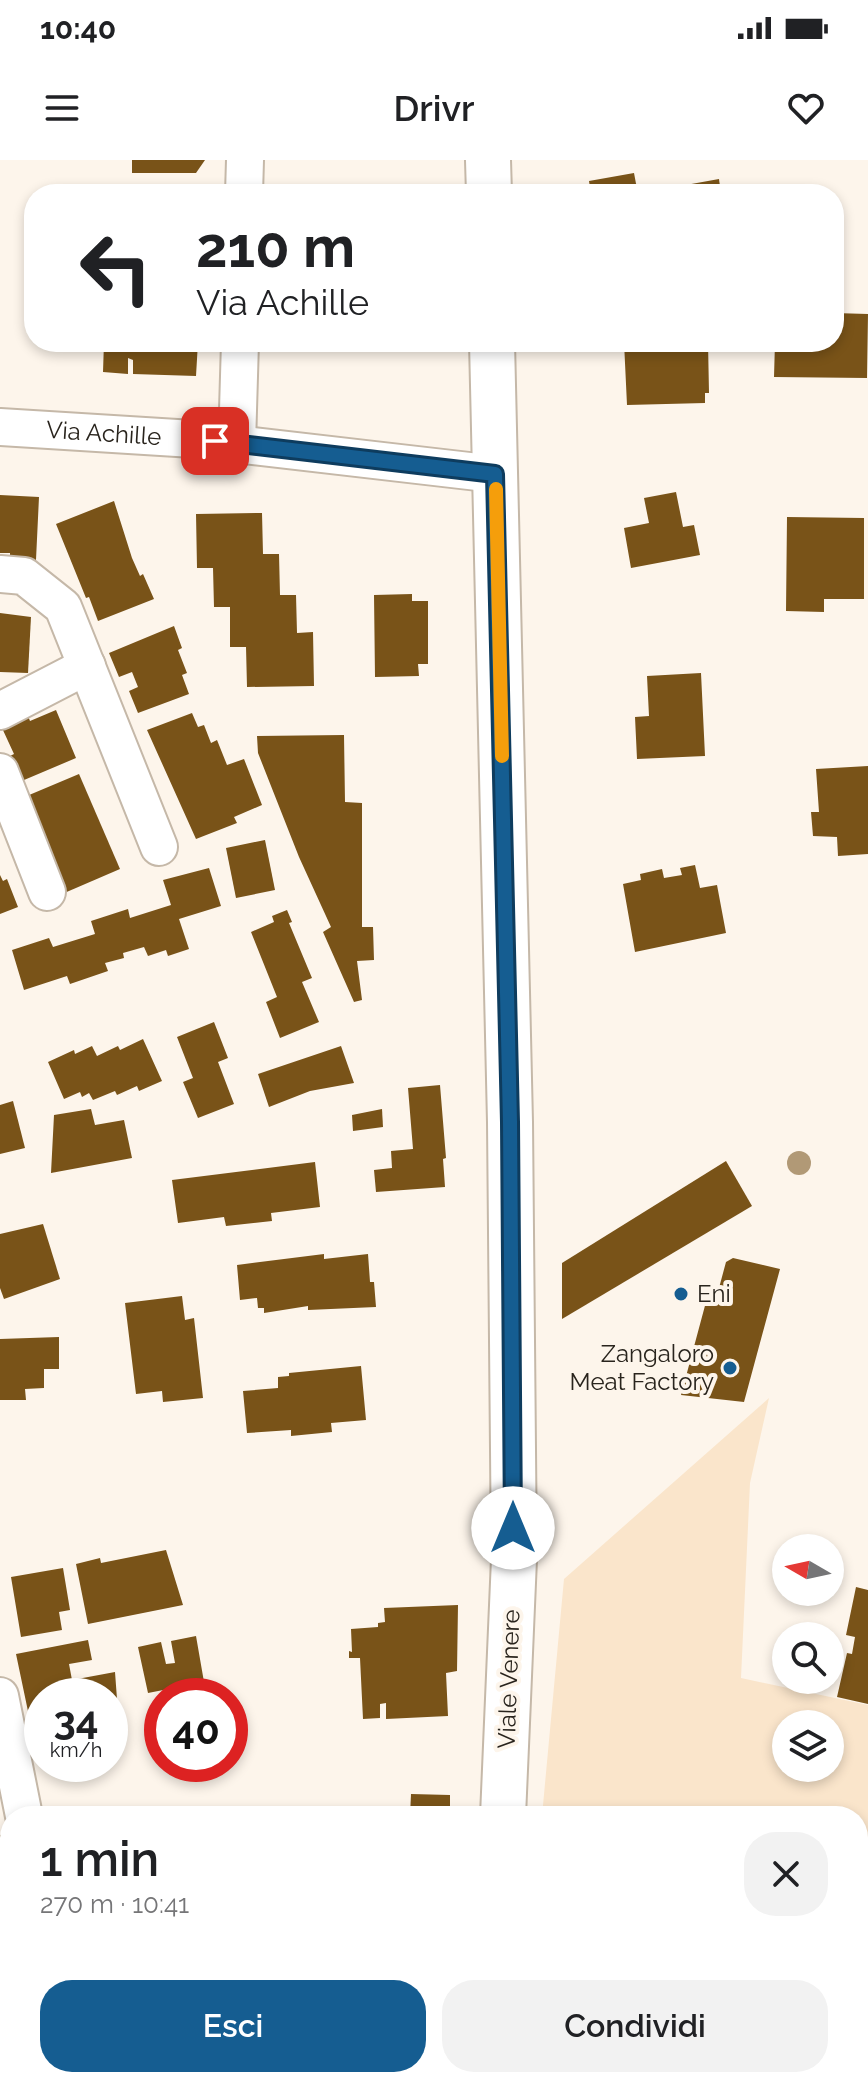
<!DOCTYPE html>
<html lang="it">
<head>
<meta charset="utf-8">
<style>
  body { margin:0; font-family:Raleway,sans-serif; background:#f2f2f2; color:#202124; height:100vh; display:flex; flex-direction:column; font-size:30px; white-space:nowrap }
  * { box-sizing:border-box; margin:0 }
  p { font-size:26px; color:#757577 }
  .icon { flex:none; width:44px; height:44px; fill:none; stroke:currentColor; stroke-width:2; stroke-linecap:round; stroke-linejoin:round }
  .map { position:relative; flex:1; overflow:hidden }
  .drawer { position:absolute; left:0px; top:1646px; width:868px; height:282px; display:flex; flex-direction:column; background:#fff; border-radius:32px 32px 0 0; box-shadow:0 4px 12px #0003 }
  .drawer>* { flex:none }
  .banner { position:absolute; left:24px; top:24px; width:820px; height:168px; border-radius:32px; box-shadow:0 4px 12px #0003; background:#fff; color:#202124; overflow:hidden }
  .needle { width:52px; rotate:279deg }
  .controls { position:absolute; left:772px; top:1374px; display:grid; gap:16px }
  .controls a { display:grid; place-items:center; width:72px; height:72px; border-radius:50%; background:#fff; box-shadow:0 4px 12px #0003; font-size:40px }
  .speed { position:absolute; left:24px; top:1518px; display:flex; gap:16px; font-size:40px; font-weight:700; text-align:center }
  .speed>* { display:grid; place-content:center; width:104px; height:104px; border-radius:50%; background:#fff; box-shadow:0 4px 12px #0003; line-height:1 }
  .speed small { font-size:20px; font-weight:400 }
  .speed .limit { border:12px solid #d22; background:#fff; color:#111 }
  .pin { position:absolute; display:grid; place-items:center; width:68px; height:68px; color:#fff; margin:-34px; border-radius:16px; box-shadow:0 4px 12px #0006 }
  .me { position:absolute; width:88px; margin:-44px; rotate:0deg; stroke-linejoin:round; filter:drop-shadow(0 0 6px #0008) }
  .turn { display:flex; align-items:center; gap:28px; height:168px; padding:0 40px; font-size:36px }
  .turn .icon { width:104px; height:104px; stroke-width:2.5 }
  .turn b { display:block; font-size:56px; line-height:68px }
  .round { display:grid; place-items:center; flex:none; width:84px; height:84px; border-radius:32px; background:#f2f2f2 }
  .head { display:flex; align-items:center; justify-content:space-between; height:136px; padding:0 40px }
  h1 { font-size:48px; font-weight:600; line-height:60px }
  .cta { display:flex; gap:16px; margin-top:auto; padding:16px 40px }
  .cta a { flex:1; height:92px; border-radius:32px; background:#155d91; color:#fff; font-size:32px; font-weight:600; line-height:92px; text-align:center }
  .cta a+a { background:#f2f2f2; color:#202124 }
  .status { display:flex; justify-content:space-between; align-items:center; height:56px; padding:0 40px; background:#fff; direction:ltr }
  .status svg { height:22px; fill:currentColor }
  header { display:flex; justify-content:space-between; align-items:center; height:104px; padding:0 40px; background:#fff; font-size:36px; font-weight:600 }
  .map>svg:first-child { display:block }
  .green { fill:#fae5cb; fill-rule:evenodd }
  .building { fill:#795318 }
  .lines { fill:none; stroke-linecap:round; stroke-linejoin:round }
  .street-casing { stroke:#c5b8a8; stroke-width:40 }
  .secondary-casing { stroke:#c5b8a8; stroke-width:48 }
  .street { stroke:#fff; stroke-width:36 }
  .secondary { stroke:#fff; stroke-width:44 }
  .tree { fill:#b19976 }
  .route-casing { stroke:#0e3c5e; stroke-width:20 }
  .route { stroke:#155d91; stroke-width:14 }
  .slow { stroke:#f59e0b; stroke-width:14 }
  .poi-dot { fill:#155d91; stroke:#fdf5eb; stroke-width:3 }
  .labels { text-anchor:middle; stroke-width:8; stroke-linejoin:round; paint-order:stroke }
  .street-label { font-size:24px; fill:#29241d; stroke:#fdf5eb }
  .poi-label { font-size:24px; fill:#29241d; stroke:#fdf5eb; text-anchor:start }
</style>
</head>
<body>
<div class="status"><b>10:40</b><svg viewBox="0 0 49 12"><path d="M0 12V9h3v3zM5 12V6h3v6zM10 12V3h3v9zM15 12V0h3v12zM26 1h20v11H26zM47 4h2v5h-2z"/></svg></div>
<header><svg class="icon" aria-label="menu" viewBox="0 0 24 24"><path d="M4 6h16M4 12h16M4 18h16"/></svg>Drivr<svg class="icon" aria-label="heart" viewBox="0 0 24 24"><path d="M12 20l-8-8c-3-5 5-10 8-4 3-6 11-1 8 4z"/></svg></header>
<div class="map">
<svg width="868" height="1927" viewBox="0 0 868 1927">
  <rect width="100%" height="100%" fill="#fdf5eb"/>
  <path class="green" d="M769,1238L750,1323L741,1518L868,1545V1927H517L518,1918H858V1656H542L564,1419ZM786,1564H830V1608H786Z"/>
  <g class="building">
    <path d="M132,0H205L196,13H132Z"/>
    <path d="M634,13L638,34H591L589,21Z"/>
    <path d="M719,19L721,34H647V32Z"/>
    <path d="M834,153L868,154L867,218L774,217L775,182H834Z"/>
    <path d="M104,182H198L196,216L133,214V200L128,198V214L103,212Z"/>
    <path d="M624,182H708L709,233H705V243L627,245Z"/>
    <path d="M676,332L683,367L694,365L700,395L631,408L624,368L649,363L644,338Z"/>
    <path d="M0,335L39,337L36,400L10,398V393H0Z"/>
    <path d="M114,341L132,398L140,416L143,414L154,439L98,461L89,437L86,438L56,364Z"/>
    <path d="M262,353L263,394H279L280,435H296L297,473L313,472L314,526L247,527L246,487H230V447H214L213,408H197L196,354Z"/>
    <path d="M787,357L864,358V439H824V452L786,451Z"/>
    <path d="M412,434V441H428V504H418L419,516L375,517L374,435Z"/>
    <path d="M0,453L31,457L28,513L0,512Z"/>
    <path d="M174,466L182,488L178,490L187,513L182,515L189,534L138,553L129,531L138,527L132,512L119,517L109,493Z"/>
    <path d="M701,513L705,596L637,599L635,557L649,556L647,516Z"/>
    <path d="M56,550L76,598L17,623L6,598L14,594L2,568L28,556L30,561Z"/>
    <path d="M192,553L198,567L204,565L211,583L217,580L227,605L244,599L262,645L234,657L237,663L196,679L147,570Z"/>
    <path d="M344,575L345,642L362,643V767H373L374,800L357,801L362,840L354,842L323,772L331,767L299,697L258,593L257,576Z"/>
    <path d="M868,606V694L838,696L837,677L813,676L811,652H819L816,609Z"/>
    <path d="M79,614L120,709L62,734L22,638Z"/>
    <path d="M265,680L275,730L236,738L226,688Z"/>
    <path d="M695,705L700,728L717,725L726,773L635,792L623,724L641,720L640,714L662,709L664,718L682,715L680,708Z"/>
    <path d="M209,708L221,746L179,759L189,789L168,796L166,790L148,796L144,787L123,793L124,798L105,803L108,811L70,824L67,816L24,830L12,790L49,778L53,787L95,774L91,761L128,749L130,758L171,745L163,720Z"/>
    <path d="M0,715L3,721L7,719L18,747L0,754Z"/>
    <path d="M287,750L292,762L289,763L312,818L302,822L319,862L280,878L266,842L277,837L251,772L274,762L272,756Z"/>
    <path d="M214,862L228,898L218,902L234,944L198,958L183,922L193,918L177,877Z"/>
    <path d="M143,879L162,921L139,931L137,926L117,935L115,931L93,940L89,933L82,937L80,932L64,939L48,902L74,890L75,894L92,886L97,896L118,886L120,890Z"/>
    <path d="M341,886L354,923L310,931L269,947L258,914Z"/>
    <path d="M440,925L446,998L443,999L445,1027L376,1032L374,1010L392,1008L391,991L413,989L408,928Z"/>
    <path d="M13,941L25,988L0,994V945Z"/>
    <path d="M91,949L95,965L124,960L132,998L51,1013L54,955Z"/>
    <path d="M382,949L383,967L353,971L352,955Z"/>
    <path d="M726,1001L752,1046L562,1159V1103Z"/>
    <path d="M315,1002L320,1047L271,1053L272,1061L226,1066L224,1057L178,1063L172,1020Z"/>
    <path d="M43,1064L60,1119L4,1139L0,1128V1074Z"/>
    <path d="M324,1094V1099L368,1094L370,1122H374L376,1147L308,1150V1146L264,1153V1148H258L257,1138L240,1140L237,1105Z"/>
    <path d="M733,1098L780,1109L744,1242L681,1235L710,1127L719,1128L726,1102Z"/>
    <path d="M182,1136L185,1160L194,1158L203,1238L163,1242L162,1231L136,1234L125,1143Z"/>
    <path d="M59,1177V1209H44V1228L25,1229L26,1240H0V1179Z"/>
    <path d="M361,1206L366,1260L331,1263L332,1272L291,1276V1270L247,1273L243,1231L278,1228V1217L289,1216V1213Z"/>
    <path d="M166,1390L183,1445L88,1464L76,1404L100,1398L101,1403Z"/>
    <path d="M63,1408L70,1450L59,1452L62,1470L21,1477L11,1417Z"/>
    <path d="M856,1427L868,1430V1544L837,1537L847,1493L852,1494L855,1477L846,1475Z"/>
    <path d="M458,1445L457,1511L446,1513L448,1556L386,1559V1543L380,1544V1558L363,1559L360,1498H349V1491L352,1492L351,1469L378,1467V1463L385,1462L384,1448Z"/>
    <path d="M196,1476L204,1522L148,1533L138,1487L161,1482L166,1504L175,1503L171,1481Z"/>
    <path d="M88,1480L92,1500L69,1504L72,1520L115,1512L117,1539L110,1540V1536H42V1553L29,1556L16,1494Z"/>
    <path d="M411,1634L450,1635V1656H410Z"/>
    <path d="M204,1648L207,1656H179V1655Z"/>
    <path d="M4,1674L10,1695L1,1697L7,1719L0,1720V1675Z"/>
    <path d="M10,1747V1918H48V1922L26,1926L25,1921L0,1927V1749Z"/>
    <path d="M332,1918H361L362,1927H334Z"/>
    <path d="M366,1918H430L431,1923H450V1927H368Z"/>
  </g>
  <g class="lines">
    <defs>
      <g id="street">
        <path d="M244,34L245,0"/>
        <path id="s1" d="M0,267L193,279L495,314"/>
        <path d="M237,284L240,182"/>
        <path d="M0,414L24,416L63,447L159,687"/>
        <path d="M0,551L87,506"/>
        <path d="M0,612L47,732"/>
        <path d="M0,1536L24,1656"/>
        <path d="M0,1735L10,1733"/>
        <path d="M71,1918L73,1927"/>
      </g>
      <g id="secondary">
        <path d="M488,0L489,34"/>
        <path d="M492,182L510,962L514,1399L503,1656"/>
        <path d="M487,1927L489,1918"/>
      </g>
    </defs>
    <use href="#street" class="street-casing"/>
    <use href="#secondary" class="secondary-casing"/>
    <use href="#street" class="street"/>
    <use href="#secondary" class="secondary"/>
  </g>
  <circle class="tree" cx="799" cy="1003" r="12"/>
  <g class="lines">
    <defs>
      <path id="route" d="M215,281L495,314L510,962L513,1368"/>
    </defs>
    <use href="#route" class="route-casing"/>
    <use href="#route" class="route"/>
    <path class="slow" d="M496,329L502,596"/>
  </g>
  <g class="poi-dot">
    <circle cx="681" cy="1134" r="8"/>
    <circle cx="730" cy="1208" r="8"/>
  </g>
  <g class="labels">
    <g class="street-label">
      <text dy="8" stroke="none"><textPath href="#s1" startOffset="104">Via Achille</textPath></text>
      <text transform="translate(509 1519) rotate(-88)" y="8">Viale Venere</text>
    </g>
    <g class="poi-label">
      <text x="697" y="1142">Eni</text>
      <text x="714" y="1202" text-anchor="end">Zangaloro<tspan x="714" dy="28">Meat Factory</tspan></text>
    </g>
  </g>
</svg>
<div class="controls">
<a><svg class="needle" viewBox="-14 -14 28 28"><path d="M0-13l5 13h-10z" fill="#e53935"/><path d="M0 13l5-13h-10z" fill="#757577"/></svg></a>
<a><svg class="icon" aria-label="search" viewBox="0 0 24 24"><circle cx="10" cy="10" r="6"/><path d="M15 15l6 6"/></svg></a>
<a><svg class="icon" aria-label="layers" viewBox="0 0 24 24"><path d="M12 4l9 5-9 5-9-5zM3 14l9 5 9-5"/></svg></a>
</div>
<div class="speed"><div>34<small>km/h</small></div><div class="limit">40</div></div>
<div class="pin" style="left:215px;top:281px;background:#d93025"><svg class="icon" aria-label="arrive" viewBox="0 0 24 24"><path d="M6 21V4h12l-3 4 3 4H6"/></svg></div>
<svg class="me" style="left:513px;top:1368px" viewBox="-20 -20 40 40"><circle r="19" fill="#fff"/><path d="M0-13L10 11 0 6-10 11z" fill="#155d91"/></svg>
<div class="banner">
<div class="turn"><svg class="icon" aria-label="left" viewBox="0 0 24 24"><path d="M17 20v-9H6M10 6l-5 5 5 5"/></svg><div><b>210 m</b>Via Achille</div></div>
</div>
<section class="drawer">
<div class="head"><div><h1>1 min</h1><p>270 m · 10:41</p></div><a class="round"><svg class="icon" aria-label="close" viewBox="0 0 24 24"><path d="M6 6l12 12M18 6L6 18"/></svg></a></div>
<div class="cta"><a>Esci</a><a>Condividi</a></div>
</section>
</div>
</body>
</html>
